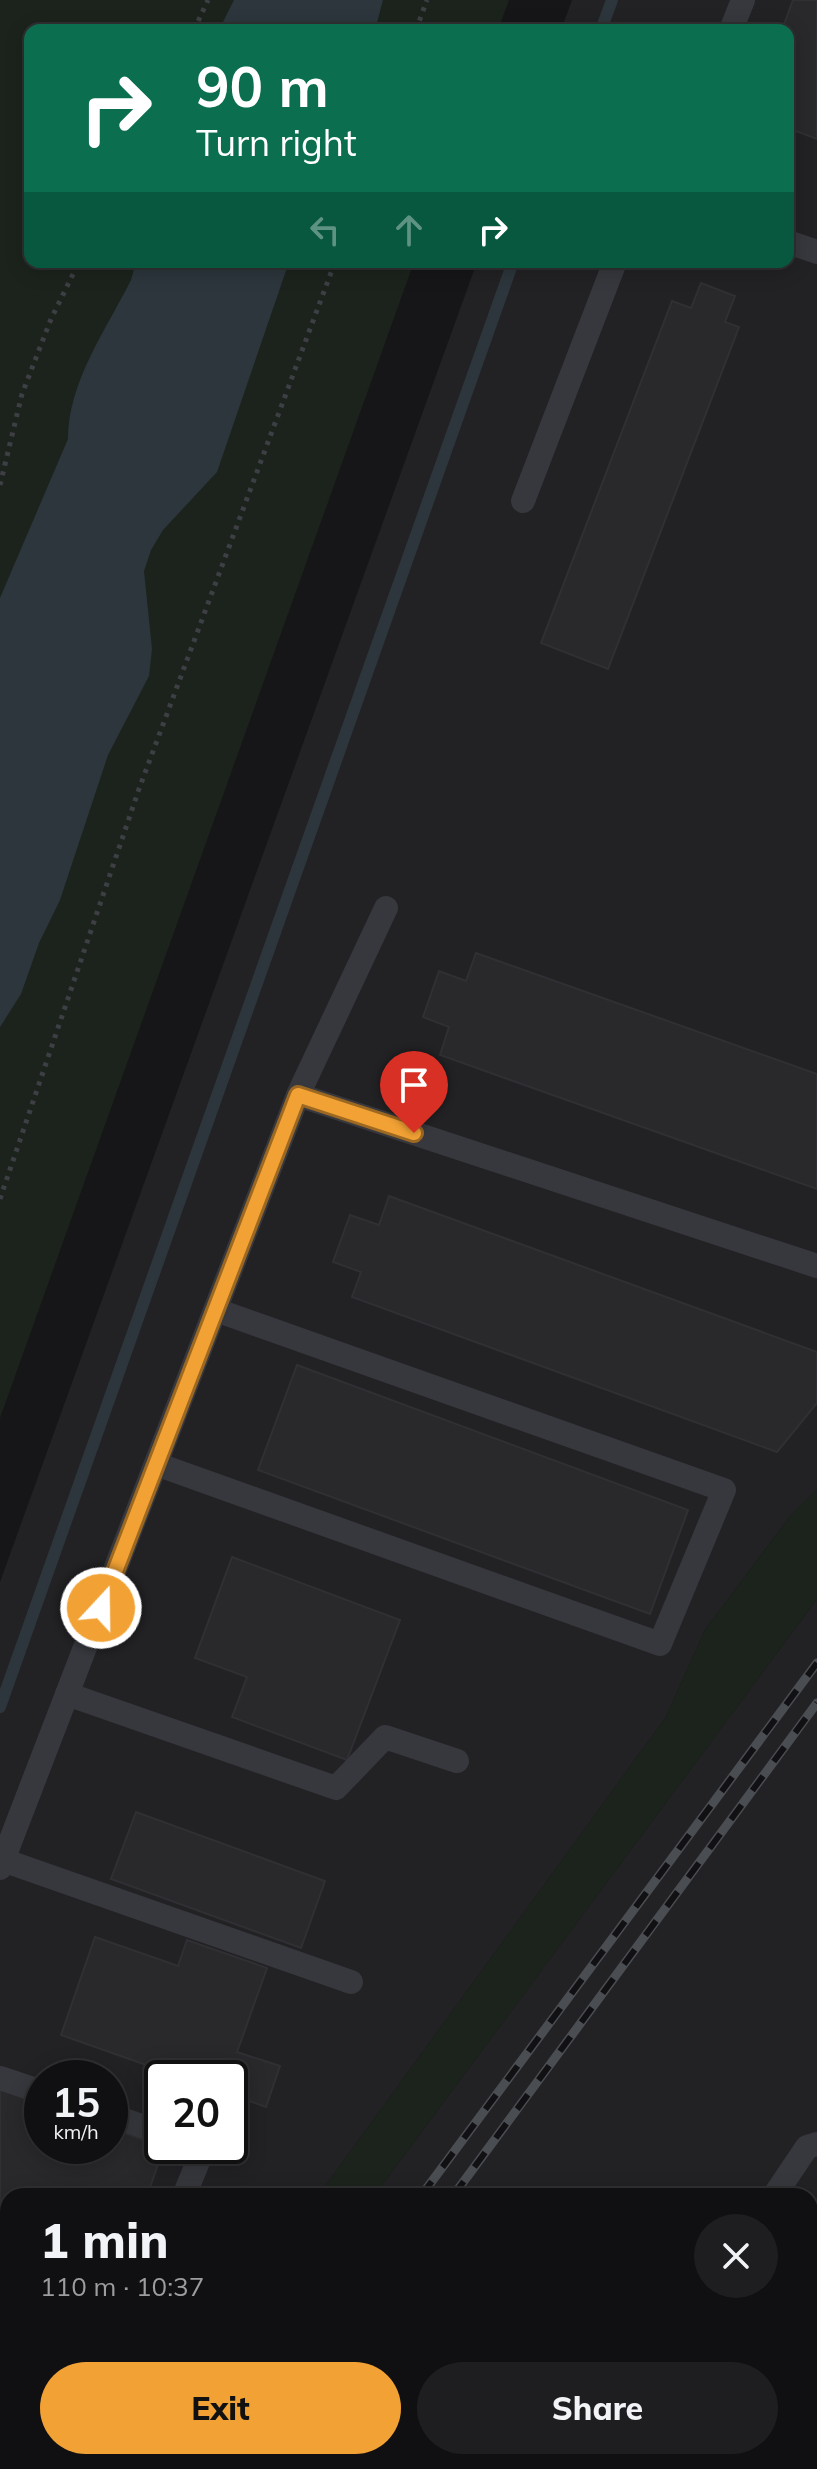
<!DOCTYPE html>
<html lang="en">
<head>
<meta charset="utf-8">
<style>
  body { margin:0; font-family:Mulish,sans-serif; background:#1e1e20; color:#f1f3f6; height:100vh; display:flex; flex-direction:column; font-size:30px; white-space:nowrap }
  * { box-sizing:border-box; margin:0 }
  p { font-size:26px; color:#9c9d9f }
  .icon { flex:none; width:44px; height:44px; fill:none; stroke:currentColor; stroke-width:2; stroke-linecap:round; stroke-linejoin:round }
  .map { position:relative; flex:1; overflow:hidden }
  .drawer { position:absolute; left:0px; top:2188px; width:818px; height:282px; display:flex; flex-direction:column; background:#101012; border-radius:24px 24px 0 0; box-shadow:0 4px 20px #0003,0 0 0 2px #303032 }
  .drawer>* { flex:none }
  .top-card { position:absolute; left:24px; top:24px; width:770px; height:244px; border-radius:16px; box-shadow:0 4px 20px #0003,0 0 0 2px #303032; background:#0b6e4f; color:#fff; overflow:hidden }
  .speed { position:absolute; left:24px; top:2060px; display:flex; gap:16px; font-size:40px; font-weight:700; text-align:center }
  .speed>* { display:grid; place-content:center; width:104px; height:104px; border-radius:50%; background:#101012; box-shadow:0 4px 20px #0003,0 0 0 2px #303032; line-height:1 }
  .speed small { font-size:20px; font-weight:400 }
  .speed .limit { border:4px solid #111; border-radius:12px; background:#fff; color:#111 }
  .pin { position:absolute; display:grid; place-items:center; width:68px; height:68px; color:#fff; margin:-82px -34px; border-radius:50% 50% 50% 0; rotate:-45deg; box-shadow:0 0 8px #0007 }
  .pin .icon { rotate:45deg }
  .me { position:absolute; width:88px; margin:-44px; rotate:21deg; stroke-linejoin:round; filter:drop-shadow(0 0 6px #0008) }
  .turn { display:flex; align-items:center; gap:28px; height:168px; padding:0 40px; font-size:36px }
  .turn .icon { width:104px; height:104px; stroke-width:2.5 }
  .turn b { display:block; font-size:56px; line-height:68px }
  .lanes { display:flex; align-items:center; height:76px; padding:0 40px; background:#0003; justify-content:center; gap:40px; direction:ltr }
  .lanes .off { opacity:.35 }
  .round { display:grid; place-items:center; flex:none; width:84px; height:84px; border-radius:42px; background:#1e1e20 }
  .head { display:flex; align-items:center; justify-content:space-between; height:136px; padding:0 40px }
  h1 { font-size:48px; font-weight:800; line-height:60px }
  .cta { display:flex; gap:16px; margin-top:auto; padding:16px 40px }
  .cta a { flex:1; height:92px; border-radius:48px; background:#f2a234; color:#111; font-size:32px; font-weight:800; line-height:92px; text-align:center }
  .cta a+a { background:#1e1e20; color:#f1f3f6 }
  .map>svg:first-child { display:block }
  .built { fill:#222225; fill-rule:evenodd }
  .green { fill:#1c231c }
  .water { fill:#2c363c }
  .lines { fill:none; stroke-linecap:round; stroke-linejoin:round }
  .stream { stroke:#2c363c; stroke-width:12 }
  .building { fill:#29292c; stroke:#303034; stroke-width:2 }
  .path { stroke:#3d3f44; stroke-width:5; stroke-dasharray:4 6; stroke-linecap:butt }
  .service { stroke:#37383d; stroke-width:24 }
  .rail-casing { stroke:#4a4d52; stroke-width:9 }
  .rail { stroke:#111113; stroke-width:6; stroke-dasharray:18; stroke-linecap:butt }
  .route-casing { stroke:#9d6922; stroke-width:20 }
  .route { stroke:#f2a234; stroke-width:14 }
</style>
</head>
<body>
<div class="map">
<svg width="817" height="2469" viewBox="0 0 817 2469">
  <rect width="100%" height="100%" fill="#161618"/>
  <g class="built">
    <path d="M572,0H817V1489L791,1515L705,1630L666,1717L318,2196H8V2462H124L119,2469H0V1582L477,262H788V30H561ZM42,2078H110V2146H42ZM162,2078H230V2146H162Z"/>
    <path d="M817,1599V2469H171L176,2462H810V2196H374Z"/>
  </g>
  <g class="green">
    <path d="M0,0H509L498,30H30V262H414L0,1418Z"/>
    <path d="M817,1489V1599L374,2196H318L666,1717L705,1630L791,1515Z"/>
    <path d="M124,2462H176L171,2469H119Z"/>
  </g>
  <g class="water">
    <path d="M234,0H383L375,30H219Z"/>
    <path d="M136,262H289L217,472L163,530L151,550L144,571L152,649L149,676L108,755L60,900L39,943L21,994L0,1027V598L68,439C68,382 106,330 131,280Z"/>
  </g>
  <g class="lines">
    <g class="stream">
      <path d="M601,30L612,0"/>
      <path d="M0,1707L513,262"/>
    </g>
  </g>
  <g class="building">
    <path d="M793,0H817V139L788,128V30H782Z"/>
    <path d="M701,283L735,296L725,322L739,327L608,669L541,643L672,301L691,308Z"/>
    <path d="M476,953L817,1074V1189L440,1055L449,1027L423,1017L439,971L466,981Z"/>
    <path d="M389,1196L817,1352V1403L777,1452L352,1297L361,1272L333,1262L350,1215L379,1225Z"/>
    <path d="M297,1365L688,1510L650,1614L258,1470Z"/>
    <path d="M232,1557L400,1620L347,1760L232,1717L247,1677L195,1658Z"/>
    <path d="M136,1812L325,1881L301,1948L111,1879Z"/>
    <path d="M95,1937L178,1966L187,1940L267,1968L237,2052L280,2066L266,2107L230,2094V2078H183L61,2035Z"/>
    <path d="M0,2089L42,2104V2146H110V2128L164,2147L147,2196H8V2421L0,2418Z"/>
    <path d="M534,2462H681L685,2469H529Z"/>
  </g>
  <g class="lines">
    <g class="path">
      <path d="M194,30L208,0"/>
      <path d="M416,30L427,0"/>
      <path d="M0,485L22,394L51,319L79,262"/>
      <path d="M0,1199L139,789L335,262"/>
    </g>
    <g class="service">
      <path d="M731,30L743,0"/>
      <path d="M788,242L817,252"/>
      <path d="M523,501L615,262"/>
      <path d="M386,908L298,1095L817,1266"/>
      <path d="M156,1464L660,1644L724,1490L216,1310"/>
      <path d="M67,1694L336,1788L385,1737L457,1761"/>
      <path d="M3,1860L351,1982"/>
      <path d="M0,1868L298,1095"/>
      <path d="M0,2078L42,2092"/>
      <path d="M110,2115L162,2133"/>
      <path d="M184,2196L204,2147L201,2146"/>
      <path d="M774,2196L807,2147L817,2144"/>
      <path d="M0,2451L8,2454"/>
      <path d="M33,2462L53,2469"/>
      <path d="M707,2462L710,2469"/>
      <path d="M73,2469L76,2462"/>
    </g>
    <defs>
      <g id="rail">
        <path d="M421,2196L817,1663"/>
        <path d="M453,2196L817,1703"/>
        <path d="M217,2469L222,2462"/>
        <path d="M251,2469L256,2462"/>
      </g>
    </defs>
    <use href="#rail" class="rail-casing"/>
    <use href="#rail" class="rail"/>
  </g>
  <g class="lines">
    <defs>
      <path id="route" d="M101,1608L298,1095L414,1133"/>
    </defs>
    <use href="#route" class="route-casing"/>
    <use href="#route" class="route"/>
  </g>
</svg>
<div class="speed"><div>15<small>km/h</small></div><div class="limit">20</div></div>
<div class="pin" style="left:414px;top:1133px;background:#d93025"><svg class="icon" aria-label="arrive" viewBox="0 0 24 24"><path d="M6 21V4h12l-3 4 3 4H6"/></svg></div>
<svg class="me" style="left:101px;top:1608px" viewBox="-20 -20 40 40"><circle r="17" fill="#f2a234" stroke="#fff" stroke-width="3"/><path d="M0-11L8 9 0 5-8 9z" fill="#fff"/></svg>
<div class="top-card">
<div class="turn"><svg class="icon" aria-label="right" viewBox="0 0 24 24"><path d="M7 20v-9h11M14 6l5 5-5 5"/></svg><div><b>90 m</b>Turn right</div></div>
<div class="lanes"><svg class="icon off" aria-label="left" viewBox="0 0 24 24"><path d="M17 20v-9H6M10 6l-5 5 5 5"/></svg><svg class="icon off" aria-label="ahead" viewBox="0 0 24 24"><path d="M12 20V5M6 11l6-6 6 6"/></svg><svg class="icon" aria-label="right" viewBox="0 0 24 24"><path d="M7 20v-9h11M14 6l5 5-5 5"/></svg></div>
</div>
<section class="drawer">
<div class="head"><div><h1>1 min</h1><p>110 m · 10:37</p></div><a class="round"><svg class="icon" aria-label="close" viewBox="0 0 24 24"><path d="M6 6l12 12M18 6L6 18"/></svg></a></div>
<div class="cta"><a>Exit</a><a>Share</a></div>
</section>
</div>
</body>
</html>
